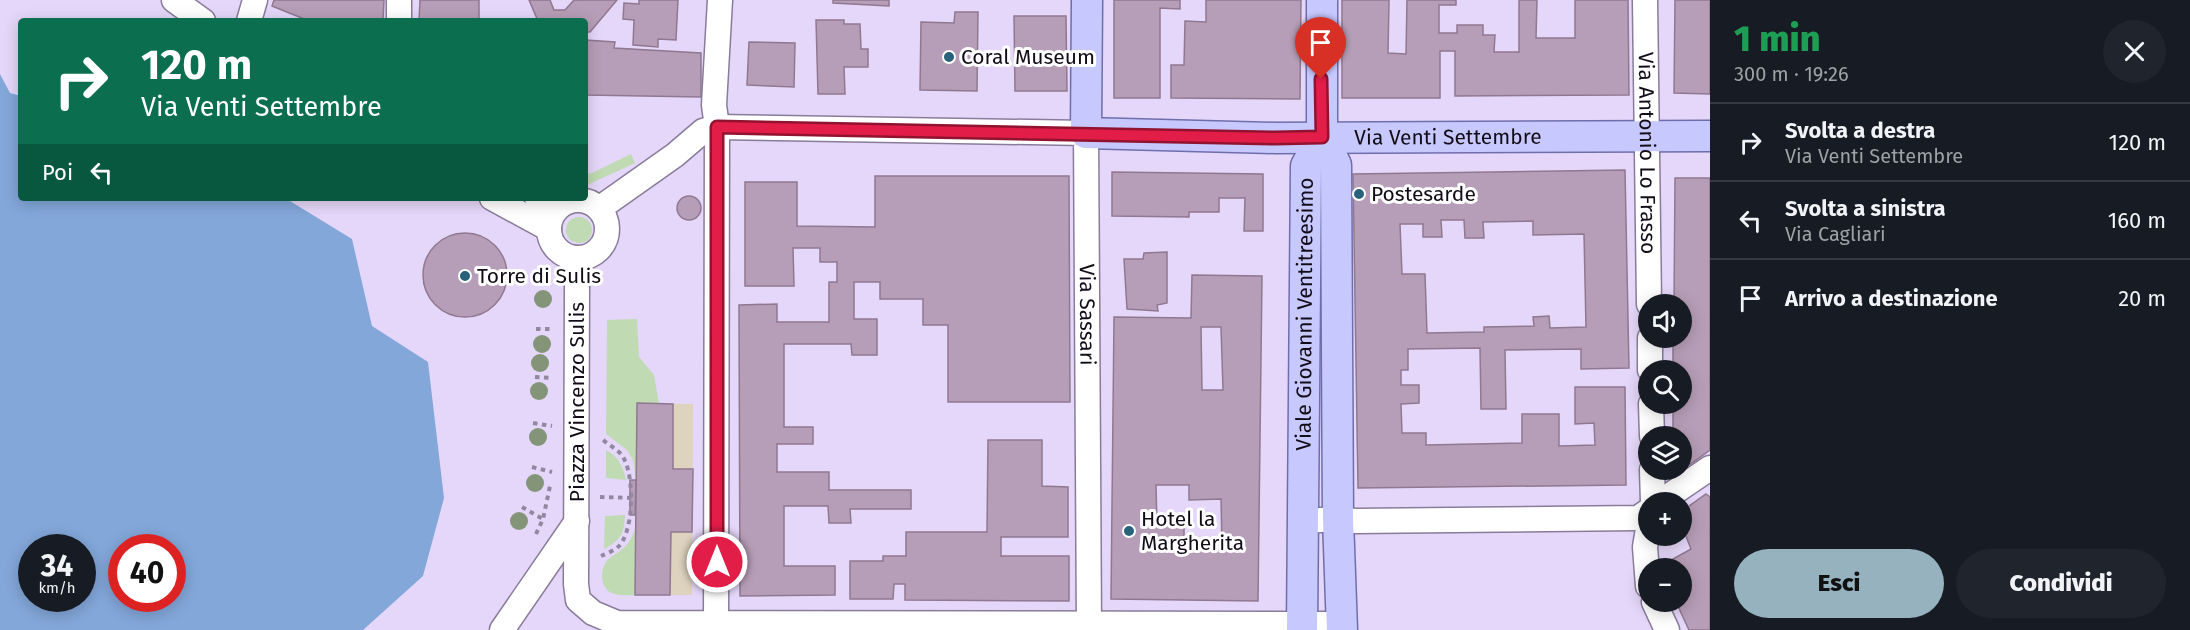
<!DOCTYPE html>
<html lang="it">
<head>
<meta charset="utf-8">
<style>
  body { margin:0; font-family:"Fira Sans",sans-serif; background:#20242c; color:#f1f3f6; height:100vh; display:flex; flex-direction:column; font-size:22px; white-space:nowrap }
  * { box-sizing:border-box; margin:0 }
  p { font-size:20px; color:#9ea1a6 }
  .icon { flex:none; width:33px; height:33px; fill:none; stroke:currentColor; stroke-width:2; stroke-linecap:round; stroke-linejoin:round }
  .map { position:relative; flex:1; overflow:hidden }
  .panel { display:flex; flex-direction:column; background:#171b24; width:480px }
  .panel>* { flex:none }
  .banner { position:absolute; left:18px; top:18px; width:570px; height:183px; border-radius:6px; box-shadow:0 3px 15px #0003; background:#0b6e4f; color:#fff; overflow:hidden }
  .fabs { position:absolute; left:1638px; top:294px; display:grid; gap:12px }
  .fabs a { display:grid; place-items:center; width:54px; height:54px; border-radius:50%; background:#171b24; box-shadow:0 3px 15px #0003; font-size:30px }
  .speed { position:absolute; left:18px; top:534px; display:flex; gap:12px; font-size:30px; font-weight:700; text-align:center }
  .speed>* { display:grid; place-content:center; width:78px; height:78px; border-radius:50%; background:#171b24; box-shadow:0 3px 15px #0003; line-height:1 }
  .speed small { font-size:15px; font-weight:400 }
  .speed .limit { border:9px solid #d22; background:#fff; color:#111 }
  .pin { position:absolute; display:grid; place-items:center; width:51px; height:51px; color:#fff; margin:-62px -26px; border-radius:50% 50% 50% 0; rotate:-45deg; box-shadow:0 0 6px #0007 }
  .pin .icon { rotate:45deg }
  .me { position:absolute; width:66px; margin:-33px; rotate:0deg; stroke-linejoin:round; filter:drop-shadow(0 0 4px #0008) }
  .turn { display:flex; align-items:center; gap:21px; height:126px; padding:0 24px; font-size:27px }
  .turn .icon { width:78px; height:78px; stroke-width:2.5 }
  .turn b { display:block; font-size:42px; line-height:51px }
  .then { display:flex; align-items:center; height:57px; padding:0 24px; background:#0003; gap:12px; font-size:22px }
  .round { display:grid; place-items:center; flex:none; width:63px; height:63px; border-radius:32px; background:#20242c }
  .head { display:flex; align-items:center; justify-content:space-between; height:102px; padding:0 24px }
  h1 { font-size:36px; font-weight:800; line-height:45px; color:#1e9e55 }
  .action { display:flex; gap:12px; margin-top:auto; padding:12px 24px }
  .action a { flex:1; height:69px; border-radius:36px; background:#97b2bf; color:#111; font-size:24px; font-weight:800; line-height:69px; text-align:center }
  .action a+a { background:#20242c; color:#f1f3f6 }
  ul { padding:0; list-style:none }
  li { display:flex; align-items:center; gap:18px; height:78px; padding:0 24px; border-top:2px solid #363941 }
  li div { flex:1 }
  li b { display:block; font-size:22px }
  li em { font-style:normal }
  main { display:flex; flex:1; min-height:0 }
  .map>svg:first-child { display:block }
  .education { fill:#ded3bf }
  .green { fill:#c0dab3 }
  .water { fill:#83a7d9; fill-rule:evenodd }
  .building { fill:#b79eb8; stroke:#907891; stroke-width:1.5; fill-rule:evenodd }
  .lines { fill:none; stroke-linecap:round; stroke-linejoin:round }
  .minor-casing { stroke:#897c9a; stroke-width:27 }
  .major-casing { stroke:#6f6eac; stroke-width:33 }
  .path { stroke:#9287a0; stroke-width:4; stroke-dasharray:4.5 4.5; stroke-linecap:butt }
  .minor { stroke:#fff; stroke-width:24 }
  .major { stroke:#c7c8fe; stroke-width:30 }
  .tree { fill:#839479 }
  .route-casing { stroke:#92132f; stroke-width:15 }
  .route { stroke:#e11d48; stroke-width:10 }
  .poi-dot { fill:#28627b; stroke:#fff; stroke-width:2 }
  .labels { text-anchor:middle; stroke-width:6; stroke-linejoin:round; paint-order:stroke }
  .poi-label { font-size:21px; fill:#110c17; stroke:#fff; text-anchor:start }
  .street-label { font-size:21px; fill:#110c17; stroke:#fff }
</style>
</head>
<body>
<main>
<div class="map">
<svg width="1710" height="630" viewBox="0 0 1710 630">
  <rect width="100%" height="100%" fill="#e5d7f9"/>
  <path class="education" d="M637,403L693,404L692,595H635Z"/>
  <g class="green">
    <path d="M631,154L635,163L585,186V175L592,173Z"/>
    <circle cx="579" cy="230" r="13"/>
    <path d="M637,319L639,357L654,375L659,404H637L636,480L633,460L627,450L606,434L607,320Z"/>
    <path d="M606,450C619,457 623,467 626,480L606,478Z"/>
    <path d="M625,515C624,534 621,540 604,549L605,516Z"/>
    <path d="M636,526L635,595C629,595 621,596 615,594C601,591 599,573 606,562C609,557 616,555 621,550C629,544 633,536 636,526Z"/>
  </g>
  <path class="water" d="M0,74L10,93L21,96V198H285L352,239L372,326L428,362L444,498L423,576L363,630H0ZM32,548H82V598H32ZM122,548H172V598H122Z"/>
  <g class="building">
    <path d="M274,0H384L383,21H309L272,6Z"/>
    <path d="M420,0H479V20L419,21Z"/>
    <path d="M529,0H550L554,10H565L574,0H617L590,32H585V21H538Z"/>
    <path d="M639,0H678L676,40L658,39V47L633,45L634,20L623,19L624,3L639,4Z"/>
    <path d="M833,0H889V6L833,3Z"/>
    <path d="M1114,0H1180V9L1160,8V98H1114Z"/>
    <path d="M1206,0H1301L1300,99L1171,98V65H1184L1185,21L1206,22Z"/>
    <path d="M1342,0H1389L1388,53L1406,54L1407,0H1456V5H1439V33H1457V25H1483V35H1495L1494,52H1519V0H1537L1536,38H1575V0H1628L1629,95L1455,96V51H1440V98H1342Z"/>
    <path d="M1675,0H1710V94L1674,93Z"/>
    <path d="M955,12H978L977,91L920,90L921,22L954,23Z"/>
    <path d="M1014,16H1066L1067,91H1015Z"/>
    <path d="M816,20H844V24H860L861,49H868V67H844L845,94H818Z"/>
    <path d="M585,40L615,42L614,48L701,53V97L585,95Z"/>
    <path d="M749,42L795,43L794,87L747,85Z"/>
    <path d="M1625,170L1629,368L1581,369V349L1505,350L1506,409H1481L1480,348L1408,349V370H1401V385H1419V403L1401,404L1402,433H1426V445L1522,443V414H1559V446L1595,445L1594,423L1575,424V387H1625L1626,485L1358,488L1353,174ZM1441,220H1464L1465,238H1484L1483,222L1533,221V235L1584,234L1586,327L1550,328L1549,316L1533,317L1534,326L1484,327V332L1427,333L1425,274H1402L1400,224H1423V237H1442Z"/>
    <path d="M1112,172L1263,174V231H1244L1245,198H1219V212H1189V217L1112,216Z"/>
    <path d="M875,176H1069L1070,402H948V325H923V299H880V282H854V319H877V355H852L851,344H784V427H813V444H777V472H829V490H911V509H850L851,523H829L828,506H784V566H835V595L740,596L739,305L777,304V322H829V282H837V262H820V248H793L794,286H745V182H797V226L875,227Z"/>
    <path d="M1675,178H1710V450L1682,470V436H1673V404H1682V370H1673V338H1682V304H1674Z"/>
    <circle cx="689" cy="208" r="12"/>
    <circle cx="465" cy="275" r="42"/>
    <path d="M1167,252V303L1157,305L1158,311L1127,309L1124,259H1143L1144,253Z"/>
    <path d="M1192,275L1262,276L1258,601L1111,599L1114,317L1191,318ZM1201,327H1221L1223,390H1202ZM1156,485H1189V500L1221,499L1222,546H1184V524L1157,525Z"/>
    <path d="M637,403L673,404V469H693L692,532H671L670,595H635Z"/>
    <path d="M988,440H1042V486L1068,487V537H1001V556H1069V601L905,600V584H894L893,599H850V561H883V556H906V532H987Z"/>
    <path d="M630,480H636L635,515H630Z"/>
    <path d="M1706,494L1710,497V630H1689L1676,602H1682V592L1690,588L1682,573V568H1679L1673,559L1691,549L1682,526V511Z"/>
  </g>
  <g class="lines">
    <defs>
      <g id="minor">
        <path d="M174,0L203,21"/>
        <path d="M399,0V21"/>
        <path id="s1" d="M1645,0L1649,304"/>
        <path d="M249,21L255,0"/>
        <path d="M492,198L549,229"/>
        <path d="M537,198L557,208"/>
        <circle cx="578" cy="229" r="29"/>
        <path id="s2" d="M600,208L675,155L703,131L717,127L1086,133L1089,630"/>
        <path d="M576,258L577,284L576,584L578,600L593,613L617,623L1342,624"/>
        <path d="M1650,338V370"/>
        <path d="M1651,404L1652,436"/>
        <path d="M1652,470L1653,502"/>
        <path d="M1660,502L1710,468"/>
        <path d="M1303,521L1338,519L1355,521L1638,518L1648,511"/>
        <path d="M1648,529L1645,547L1648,586"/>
        <path d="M1654,602L1667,630"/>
        <path d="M502,630L577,521"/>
        <path d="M716,630L717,127L714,105L720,0"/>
      </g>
      <g id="major">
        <path id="s3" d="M1087,0L1086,133L1275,138L1710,136"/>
        <path d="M1322,0V137L1336,165L1338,519L1342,630"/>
        <path id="s4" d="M1302,630L1306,166L1322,137"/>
      </g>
    </defs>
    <use href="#minor" class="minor-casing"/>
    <use href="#major" class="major-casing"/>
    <g class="path">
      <path d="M536,329H553"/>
      <path d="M535,377L552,378"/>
      <path d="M533,423L552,426"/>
      <path d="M532,467L552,472"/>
      <path d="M600,497L636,498"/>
      <path d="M522,507L543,519"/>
      <path d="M536,534L543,519L550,486"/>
      <path d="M601,556C606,554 613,551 618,547C634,532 634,480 625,461C621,450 609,446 601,438"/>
    </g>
    <use href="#minor" class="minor"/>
    <use href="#major" class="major"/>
  </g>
  <g class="tree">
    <circle cx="543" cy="299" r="9"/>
    <circle cx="542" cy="344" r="9"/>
    <circle cx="540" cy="363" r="9"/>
    <circle cx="539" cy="391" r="9"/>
    <circle cx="538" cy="437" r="9"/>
    <circle cx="535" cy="483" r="9"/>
    <circle cx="519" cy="521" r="9"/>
  </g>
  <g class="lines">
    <defs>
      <path id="route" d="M717,562V127L1275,138L1322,137L1321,79"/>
    </defs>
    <use href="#route" class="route-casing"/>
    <use href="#route" class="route"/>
  </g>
  <g class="poi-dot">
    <circle cx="949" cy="57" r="6"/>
    <circle cx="1359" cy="194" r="6"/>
    <circle cx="465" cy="276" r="6"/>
    <circle cx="1129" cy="531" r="6"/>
  </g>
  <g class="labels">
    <g class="poi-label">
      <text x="961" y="64">Coral Museum</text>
      <text x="1371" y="201">Postesarde</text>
      <text x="477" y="283">Torre di Sulis</text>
      <text x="1141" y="526">Hotel la<tspan x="1141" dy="24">Margherita</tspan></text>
    </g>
    <g class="street-label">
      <text dy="7" stroke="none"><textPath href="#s3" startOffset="495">Via Venti Settembre</textPath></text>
      <text dy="7" stroke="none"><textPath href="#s1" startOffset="153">Via Antonio Lo Frasso</textPath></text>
      <text dy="7" stroke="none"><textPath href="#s4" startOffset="316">Viale Giovanni Ventitreesimo</textPath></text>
      <text dy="7" stroke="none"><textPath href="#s2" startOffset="694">Via Sassari</textPath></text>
      <text transform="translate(577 402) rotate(-90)" y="7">Piazza Vincenzo Sulis</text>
    </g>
  </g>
</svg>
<div class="fabs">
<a><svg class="icon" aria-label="sound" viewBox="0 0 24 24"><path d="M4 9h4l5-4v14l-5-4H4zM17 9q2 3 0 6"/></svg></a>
<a><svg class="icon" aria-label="search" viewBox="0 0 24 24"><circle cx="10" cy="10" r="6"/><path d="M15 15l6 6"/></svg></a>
<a><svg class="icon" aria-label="layers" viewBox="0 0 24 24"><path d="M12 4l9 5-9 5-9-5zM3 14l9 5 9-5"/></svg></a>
<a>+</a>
<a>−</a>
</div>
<div class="speed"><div>34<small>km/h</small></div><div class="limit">40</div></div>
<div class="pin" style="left:1321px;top:79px;background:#d93025"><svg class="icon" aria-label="arrive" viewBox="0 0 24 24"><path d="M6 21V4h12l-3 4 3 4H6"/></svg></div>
<svg class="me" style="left:717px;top:562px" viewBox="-20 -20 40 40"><circle r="17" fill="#e11d48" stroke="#fff" stroke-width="3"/><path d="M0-11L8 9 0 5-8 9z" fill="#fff"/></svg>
<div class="banner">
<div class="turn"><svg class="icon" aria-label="right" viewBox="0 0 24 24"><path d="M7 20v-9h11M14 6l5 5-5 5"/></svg><div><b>120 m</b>Via Venti Settembre</div></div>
<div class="then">Poi<svg class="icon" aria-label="left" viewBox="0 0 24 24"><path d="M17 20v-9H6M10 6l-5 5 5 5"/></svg></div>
</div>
</div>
<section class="panel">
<div class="head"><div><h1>1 min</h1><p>300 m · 19:26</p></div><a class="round"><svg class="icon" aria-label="close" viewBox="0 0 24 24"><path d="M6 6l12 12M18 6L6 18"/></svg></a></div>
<ul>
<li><svg class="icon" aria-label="right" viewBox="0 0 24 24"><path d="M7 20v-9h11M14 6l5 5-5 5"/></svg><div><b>Svolta a destra</b><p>Via Venti Settembre</p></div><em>120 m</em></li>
<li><svg class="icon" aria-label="left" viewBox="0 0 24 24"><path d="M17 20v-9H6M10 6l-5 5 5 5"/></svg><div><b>Svolta a sinistra</b><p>Via Cagliari</p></div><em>160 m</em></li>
<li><svg class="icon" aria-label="arrive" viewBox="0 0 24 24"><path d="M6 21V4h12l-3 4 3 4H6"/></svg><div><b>Arrivo a destinazione</b></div><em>20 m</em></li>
</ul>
<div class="action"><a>Esci</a><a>Condividi</a></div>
</section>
</main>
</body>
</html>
